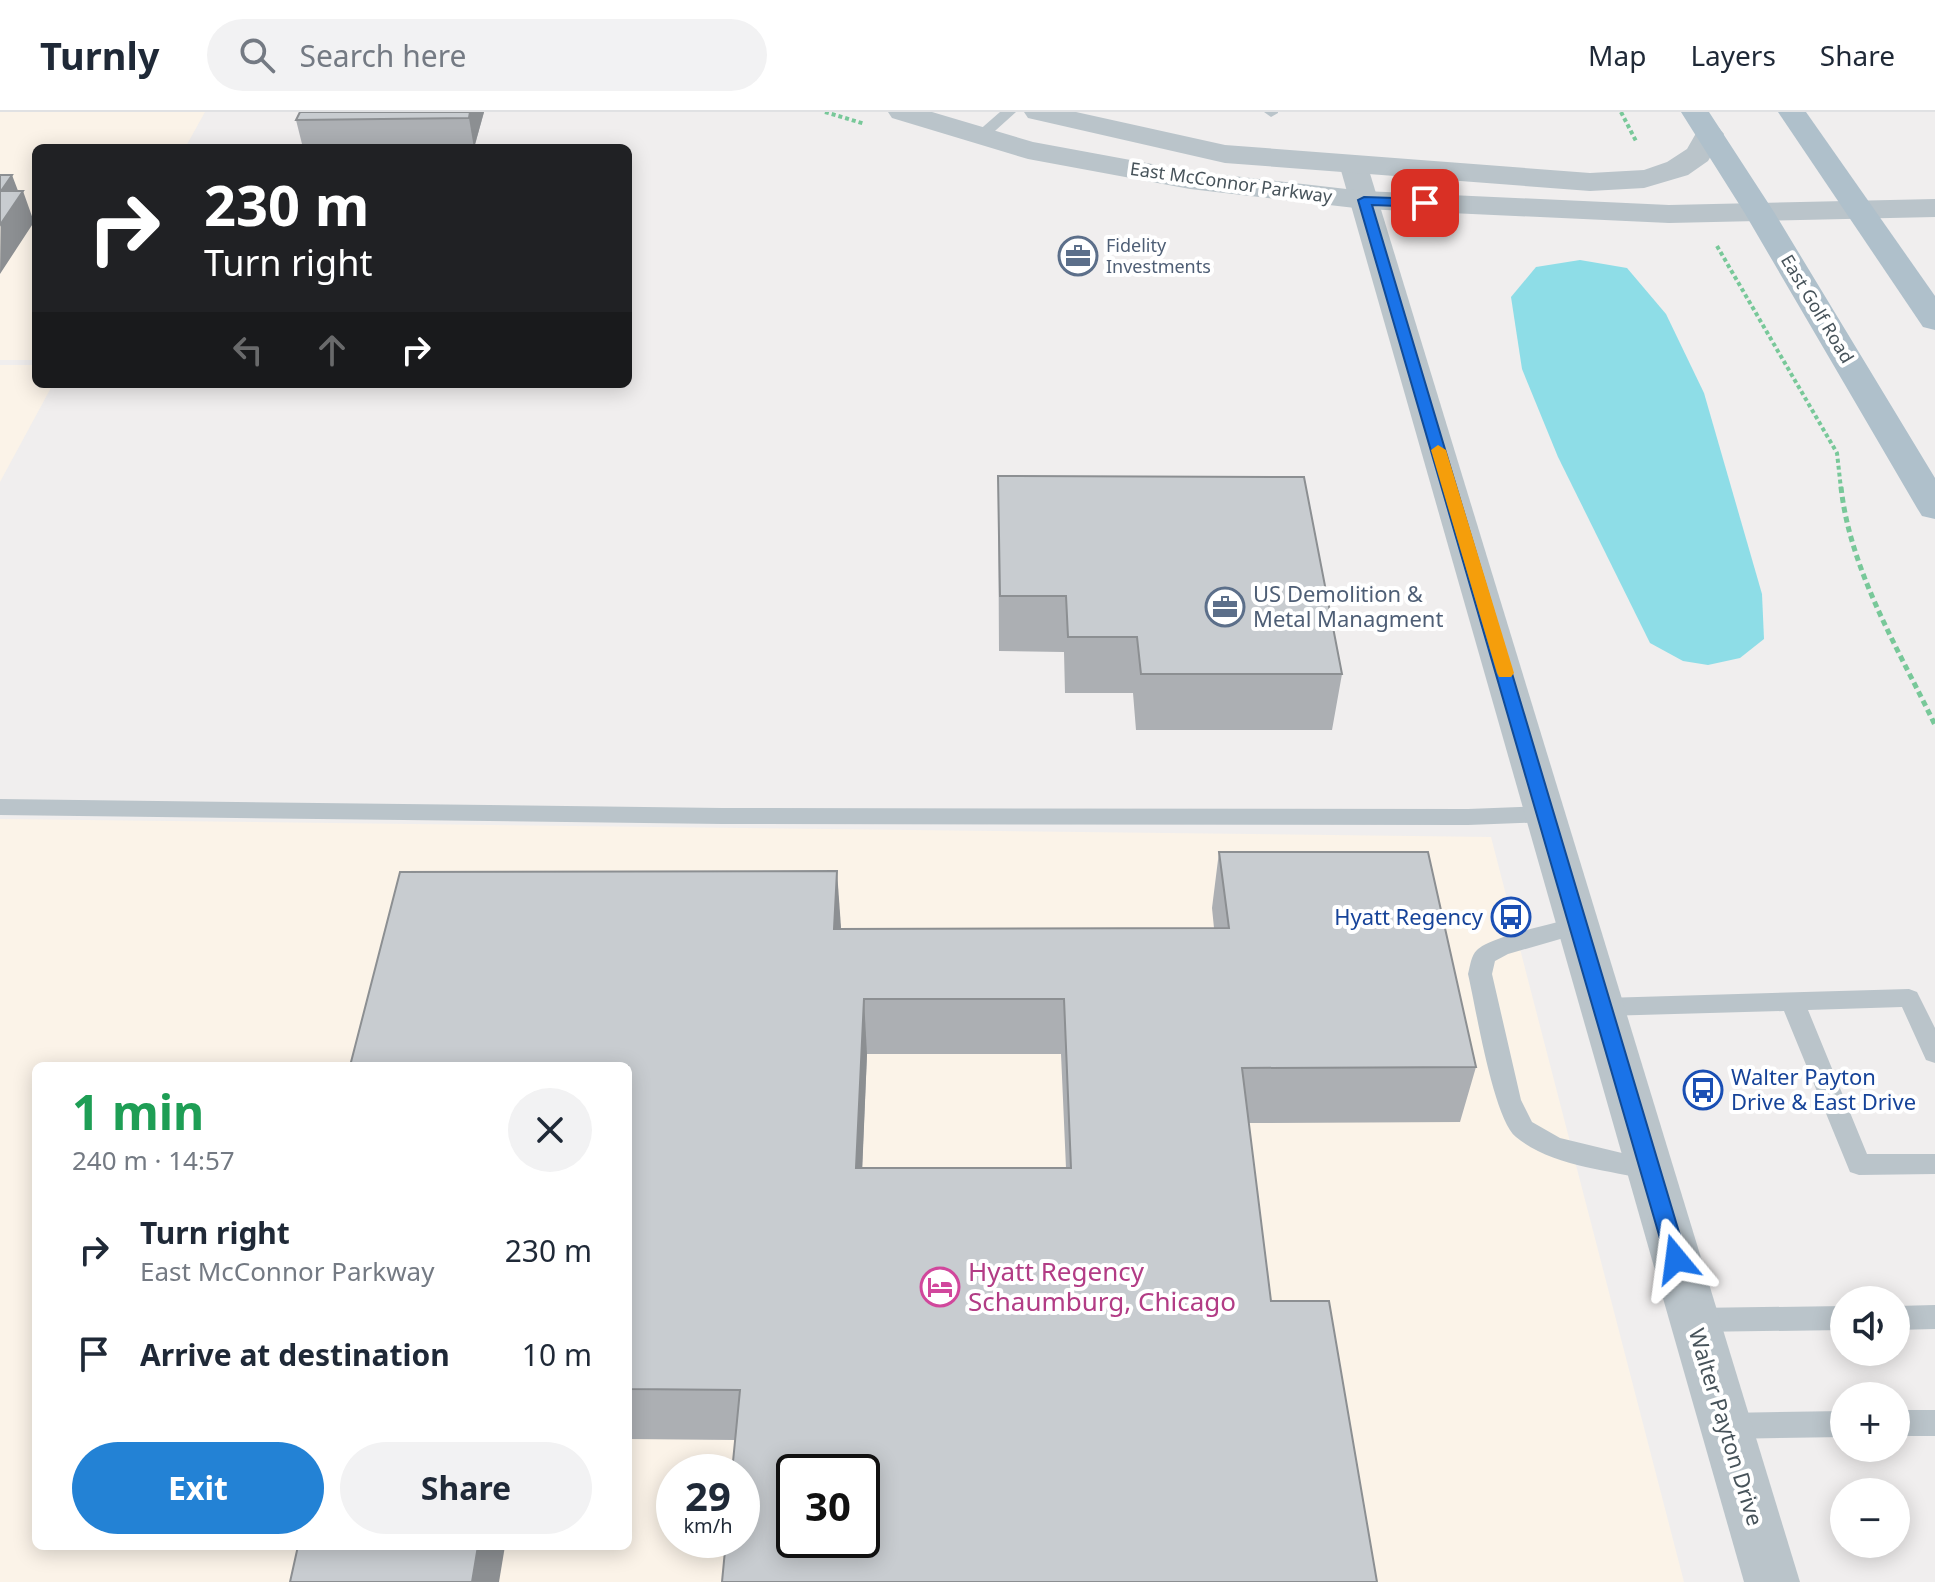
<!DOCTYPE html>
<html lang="en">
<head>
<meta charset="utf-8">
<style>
  body { margin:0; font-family:"Noto Sans",sans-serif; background:#f2f2f3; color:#1f2937; height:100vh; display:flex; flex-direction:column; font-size:30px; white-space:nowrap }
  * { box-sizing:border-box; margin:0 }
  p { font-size:26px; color:#747a83 }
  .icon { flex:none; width:44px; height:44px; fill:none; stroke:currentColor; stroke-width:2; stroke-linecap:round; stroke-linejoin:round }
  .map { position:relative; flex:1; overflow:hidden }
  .drawer { position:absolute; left:32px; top:950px; width:600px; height:488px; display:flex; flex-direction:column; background:#fff; border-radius:12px; box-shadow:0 4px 20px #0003 }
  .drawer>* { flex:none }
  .top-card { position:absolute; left:32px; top:32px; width:600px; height:244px; border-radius:12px; box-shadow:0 4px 20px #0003; background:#202124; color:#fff; overflow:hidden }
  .tools { position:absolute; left:1830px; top:1174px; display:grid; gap:16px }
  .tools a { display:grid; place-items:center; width:80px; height:80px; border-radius:50%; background:#fff; box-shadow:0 4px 20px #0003; font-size:40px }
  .speed { position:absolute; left:656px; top:1342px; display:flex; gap:16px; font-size:40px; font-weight:700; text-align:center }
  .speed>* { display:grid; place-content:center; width:104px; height:104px; border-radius:50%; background:#fff; box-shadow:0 4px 20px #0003; line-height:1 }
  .speed small { font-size:20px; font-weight:400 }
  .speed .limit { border:4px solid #111; border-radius:12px; background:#fff; color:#111 }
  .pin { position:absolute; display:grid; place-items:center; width:68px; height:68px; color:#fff; margin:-34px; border-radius:16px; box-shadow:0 4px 12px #0006 }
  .me { position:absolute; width:88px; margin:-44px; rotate:344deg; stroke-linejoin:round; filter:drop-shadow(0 0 6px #0008) }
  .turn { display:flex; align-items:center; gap:28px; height:168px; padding:0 40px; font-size:36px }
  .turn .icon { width:104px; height:104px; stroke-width:2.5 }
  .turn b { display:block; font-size:56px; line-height:68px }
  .lanes { display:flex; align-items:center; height:76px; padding:0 40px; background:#0003; justify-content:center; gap:40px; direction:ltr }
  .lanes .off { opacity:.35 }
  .round { display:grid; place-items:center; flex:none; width:84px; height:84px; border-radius:42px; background:#f2f2f3 }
  .overview { display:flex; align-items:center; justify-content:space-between; height:136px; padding:0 40px }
  h1 { font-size:48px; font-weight:700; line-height:60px; color:#1e9e55 }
  .primary-button { display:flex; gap:16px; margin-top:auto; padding:16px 40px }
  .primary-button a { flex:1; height:92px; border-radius:48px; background:#2382d5; color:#fff; font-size:32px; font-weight:700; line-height:92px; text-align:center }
  .primary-button a+a { background:#f2f2f3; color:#1f2937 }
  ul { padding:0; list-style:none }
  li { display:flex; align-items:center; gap:24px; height:104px; padding:0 40px }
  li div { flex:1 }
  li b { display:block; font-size:30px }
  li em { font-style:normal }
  header { display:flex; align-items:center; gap:48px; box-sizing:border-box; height:112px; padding:0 40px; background:#fff; border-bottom:2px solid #e0e1e3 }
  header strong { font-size:38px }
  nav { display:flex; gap:44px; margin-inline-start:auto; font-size:28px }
  .search { width:560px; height:72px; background:#f2f2f3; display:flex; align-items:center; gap:20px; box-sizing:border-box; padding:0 28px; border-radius:44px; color:#747a83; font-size:30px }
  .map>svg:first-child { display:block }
  .commercial { fill:#fbf3e8; fill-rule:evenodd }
  .water { fill:#8edde7 }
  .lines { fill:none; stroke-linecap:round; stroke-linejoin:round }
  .path-far1 { stroke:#78c899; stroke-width:4; stroke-dasharray:4 3; stroke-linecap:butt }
  .path { stroke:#78c899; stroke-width:5; stroke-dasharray:6 4; stroke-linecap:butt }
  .service { fill:#bac4ca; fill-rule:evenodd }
  .minor { fill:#bac4ca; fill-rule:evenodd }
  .tertiary { fill:#bac4ca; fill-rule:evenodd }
  .primary { fill:#afc0cb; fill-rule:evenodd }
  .wall { fill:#acafb3; fill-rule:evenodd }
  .shaded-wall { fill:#8c8f92 }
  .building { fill:#c8ccd0; stroke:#8c8f92; stroke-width:2; fill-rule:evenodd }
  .route { fill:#1a73e8; stroke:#114b97; stroke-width:2 }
  .slow { fill:#f59e0b }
  .labels { text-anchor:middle; stroke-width:8; stroke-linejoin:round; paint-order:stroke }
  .far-street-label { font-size:18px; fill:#47535a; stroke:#fff }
  .far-service-label { font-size:18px; fill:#4e5e75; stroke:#fff; text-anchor:start }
  .service-label { font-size:22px; fill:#4e5e75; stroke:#fff; text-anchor:start }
  .transit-label { font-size:22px; fill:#164399; stroke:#fff; text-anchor:end }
  .street-label { font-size:22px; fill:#47535a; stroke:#fff }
  .near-hotel-label { font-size:26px; fill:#b23c85; stroke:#fff; text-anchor:start }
</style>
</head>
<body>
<header>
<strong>Turnly</strong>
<div class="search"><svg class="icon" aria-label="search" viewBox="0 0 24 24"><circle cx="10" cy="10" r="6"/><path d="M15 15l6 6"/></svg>Search here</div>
<nav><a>Map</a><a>Layers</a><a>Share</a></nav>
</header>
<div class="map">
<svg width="1935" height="1470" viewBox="0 0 1935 1470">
  <rect width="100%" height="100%" fill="#f0eeee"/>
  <g class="commercial">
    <path d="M0,0H205L185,36H36V248H0Z"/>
    <path d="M0,253H36V272H53L0,370Z"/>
    <path d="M0,707L1491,725L1684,1470H0ZM36,954H628V1434H36ZM674,1360H742V1428H674ZM794,1360H862V1428H794Z"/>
  </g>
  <path class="water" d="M1580,148L1627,156L1666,202L1704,281L1762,482L1764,527L1740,546L1708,553L1683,549L1650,531L1558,345L1522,257L1511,185L1536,155Z"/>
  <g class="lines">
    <g class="path-far1">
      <path d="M825,0L865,12"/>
      <path d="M1621,0L1637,31"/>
      <path d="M1717,134L1837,341L1841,377"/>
    </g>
    <path class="path" d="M1841,375C1850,459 1899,538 1935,613"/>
    <g class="service">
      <path d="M1000,0H1016L986,27H976V21Z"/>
      <path d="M1264,0H1278V1L1271,5Z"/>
      <path d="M0,687L722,696L1468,697L1548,694L1556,697L1559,702L1556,707L1548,710L1468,713L722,712L0,703Z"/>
      <path d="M1580,804L1588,807L1591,813L1588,819L1508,842L1495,849L1492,862L1521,988L1532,1010L1560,1026L1659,1050L1663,1057L1659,1064L1650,1068C1608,1058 1551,1054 1516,1025C1493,1006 1476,896 1468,862C1470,855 1471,843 1477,838C1491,824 1558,811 1580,804Z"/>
      <path d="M1909,877L1917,880L1935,916V951L1926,948L1902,895L1808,898L1867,1042H1935V1062L1859,1063L1850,1060L1784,899L1604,904L1596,901L1592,895L1596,889L1604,886Z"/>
      <path d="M1935,1193V1217L1896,1218V1194Z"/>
      <path d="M1844,1194V1218L1694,1220L1684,1216L1681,1208L1684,1200L1694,1196Z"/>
      <rect x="1896" y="1298" width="39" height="26"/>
      <path d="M1844,1299V1325L1725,1327L1715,1323L1711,1314L1715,1305L1725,1301Z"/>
    </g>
    <path class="minor" d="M1354,46L1364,49L1368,55L1800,1470H1744L1340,55L1344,49Z"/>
    <g class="tertiary">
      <path d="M888,0H932L1033,30L1190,59L1364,79L1669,93L1935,87V105L1669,111L1364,97L1190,77L1028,47L892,6Z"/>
      <path d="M1024,0H1076L1225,33L1590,61L1644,58L1667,50L1687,37L1699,16L1709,13L1719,16L1724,22L1708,49L1688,63L1644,76L1590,79L1225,51L1028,6Z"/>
    </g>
    <g class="primary">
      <path d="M1681,0H1709L1774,100L1935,366V407L1922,404L1917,396L1744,100Z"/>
      <path d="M1778,0H1806L1935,184V218L1923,215Z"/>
    </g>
  </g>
  <g class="wall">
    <path d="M300,0H484L474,36H303L296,8Z"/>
    <path d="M998,364L1342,562L1332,618H1136L1133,581H1065L1064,540L999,539Z"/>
    <path d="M1219,740L1476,955L1460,1010L1249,1011L735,1328L628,1327V954L841,817L1214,816L1212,796ZM867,942H1061L1066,1056H862Z"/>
  </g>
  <g class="shaded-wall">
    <path d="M470,0H484L474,36L469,6Z"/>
    <path d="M12,63L20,84L23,79L34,110L0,162L1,79Z"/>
    <path d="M837,759L841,815L838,873L834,817Z"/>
    <path d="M864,887L867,942L860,1110L856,1056Z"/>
    <path d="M478,1434H505L499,1470H472Z"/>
  </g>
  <g class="building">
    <path d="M300,0H470L469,6L296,8Z"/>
    <path d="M0,63H12L1,79H23L0,113Z"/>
    <path d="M998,364L1304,365L1342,562H1141L1137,525H1068L1066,484H1000Z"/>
    <path d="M1219,740H1428L1476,955L1242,956L1271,1189H1329L1377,1470H722L726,1428H742V1360H732L740,1278L628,1277V954H350L400,760L837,759L834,817L1229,816ZM864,887H1064L1071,1056H856ZM794,1360H862V1428H794Z"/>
    <path d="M298,1434H478L472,1470H290Z"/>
  </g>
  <path class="route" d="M1364,85L1425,87L1432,91L1425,95L1372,93L1687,1147L1684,1154L1676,1157L1669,1154L1666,1147L1358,88Z"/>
  <path class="slow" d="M1438,333L1446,338L1514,561L1511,565H1499L1497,561L1431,338Z"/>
  <defs>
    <symbol id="office-ring" viewBox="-11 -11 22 22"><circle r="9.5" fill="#fff" stroke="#5c6f8a" stroke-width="1.5"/><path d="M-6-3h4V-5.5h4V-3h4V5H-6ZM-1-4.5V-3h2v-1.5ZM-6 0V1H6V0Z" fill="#5c6f8a"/></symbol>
    <symbol id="bus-ring" viewBox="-11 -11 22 22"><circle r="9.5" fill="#fff" stroke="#1a4fb4" stroke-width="1.5"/><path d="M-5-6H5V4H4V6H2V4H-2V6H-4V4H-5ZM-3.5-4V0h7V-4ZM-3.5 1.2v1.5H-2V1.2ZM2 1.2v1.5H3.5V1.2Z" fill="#1a4fb4"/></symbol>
    <symbol id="hotel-ring" viewBox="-11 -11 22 22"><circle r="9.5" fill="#fff" stroke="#d1479c" stroke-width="1.5"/><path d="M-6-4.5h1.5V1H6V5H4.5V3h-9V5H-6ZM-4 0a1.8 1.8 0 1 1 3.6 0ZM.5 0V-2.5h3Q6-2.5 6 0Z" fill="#d1479c"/></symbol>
  </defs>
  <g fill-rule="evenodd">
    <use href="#office-ring" x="1056" y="122" width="44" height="44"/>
    <use href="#office-ring" x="1203" y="473" width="44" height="44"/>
    <use href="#bus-ring" x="1489" y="783" width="44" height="44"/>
    <use href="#bus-ring" x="1681" y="956" width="44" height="44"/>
    <use href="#hotel-ring" x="918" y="1153" width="44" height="44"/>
  </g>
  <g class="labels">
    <g class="far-street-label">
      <text transform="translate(1231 71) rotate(8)" y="6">East McConnor Parkway</text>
      <text transform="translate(1817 197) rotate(59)" y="6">East Golf Road</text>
    </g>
    <g class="far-service-label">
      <text x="1106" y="140">Fidelity<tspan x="1106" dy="21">Investments</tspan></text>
    </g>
    <g class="service-label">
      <text x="1253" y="490">US Demolition &amp;<tspan x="1253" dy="25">Metal Managment</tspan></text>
    </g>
    <g class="transit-label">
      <text x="1483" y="813">Hyatt Regency</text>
      <text x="1731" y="973" text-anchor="start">Walter Payton<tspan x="1731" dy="25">Drive &amp; East Drive</tspan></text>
    </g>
    <g class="street-label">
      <text transform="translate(1726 1315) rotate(73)" y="8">Walter Payton Drive</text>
    </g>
    <g class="near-hotel-label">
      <text x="968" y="1169">Hyatt Regency<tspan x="968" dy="30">Schaumburg, Chicago</tspan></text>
    </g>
  </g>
</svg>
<div class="tools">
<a><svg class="icon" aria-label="sound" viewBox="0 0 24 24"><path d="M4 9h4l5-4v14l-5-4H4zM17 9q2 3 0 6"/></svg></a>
<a>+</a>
<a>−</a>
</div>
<div class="speed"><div>29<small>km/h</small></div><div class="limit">30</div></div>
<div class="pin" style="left:1425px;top:91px;background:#d93025"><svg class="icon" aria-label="arrive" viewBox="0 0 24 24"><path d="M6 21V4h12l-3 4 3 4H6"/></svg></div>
<svg class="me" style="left:1676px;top:1147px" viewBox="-20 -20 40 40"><path d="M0-17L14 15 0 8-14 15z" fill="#1a73e8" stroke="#fff" stroke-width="4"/></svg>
<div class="top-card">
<div class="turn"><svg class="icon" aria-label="right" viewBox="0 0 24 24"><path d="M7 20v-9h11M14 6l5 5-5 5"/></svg><div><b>230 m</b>Turn right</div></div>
<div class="lanes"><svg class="icon off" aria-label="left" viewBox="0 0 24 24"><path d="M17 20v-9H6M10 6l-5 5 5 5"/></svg><svg class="icon off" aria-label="ahead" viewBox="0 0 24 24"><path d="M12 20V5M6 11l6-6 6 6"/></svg><svg class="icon" aria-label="right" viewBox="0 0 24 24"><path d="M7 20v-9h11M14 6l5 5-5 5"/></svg></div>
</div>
<section class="drawer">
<div class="overview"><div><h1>1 min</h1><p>240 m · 14:57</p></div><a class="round"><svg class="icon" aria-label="close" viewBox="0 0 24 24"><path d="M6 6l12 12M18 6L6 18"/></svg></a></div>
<ul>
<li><svg class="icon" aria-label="right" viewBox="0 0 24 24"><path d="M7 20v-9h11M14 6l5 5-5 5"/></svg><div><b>Turn right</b><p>East McConnor Parkway</p></div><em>230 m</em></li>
<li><svg class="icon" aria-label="arrive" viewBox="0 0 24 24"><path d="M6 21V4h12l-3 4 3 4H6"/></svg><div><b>Arrive at destination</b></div><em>10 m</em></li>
</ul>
<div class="primary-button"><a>Exit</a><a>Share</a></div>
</section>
</div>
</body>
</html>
